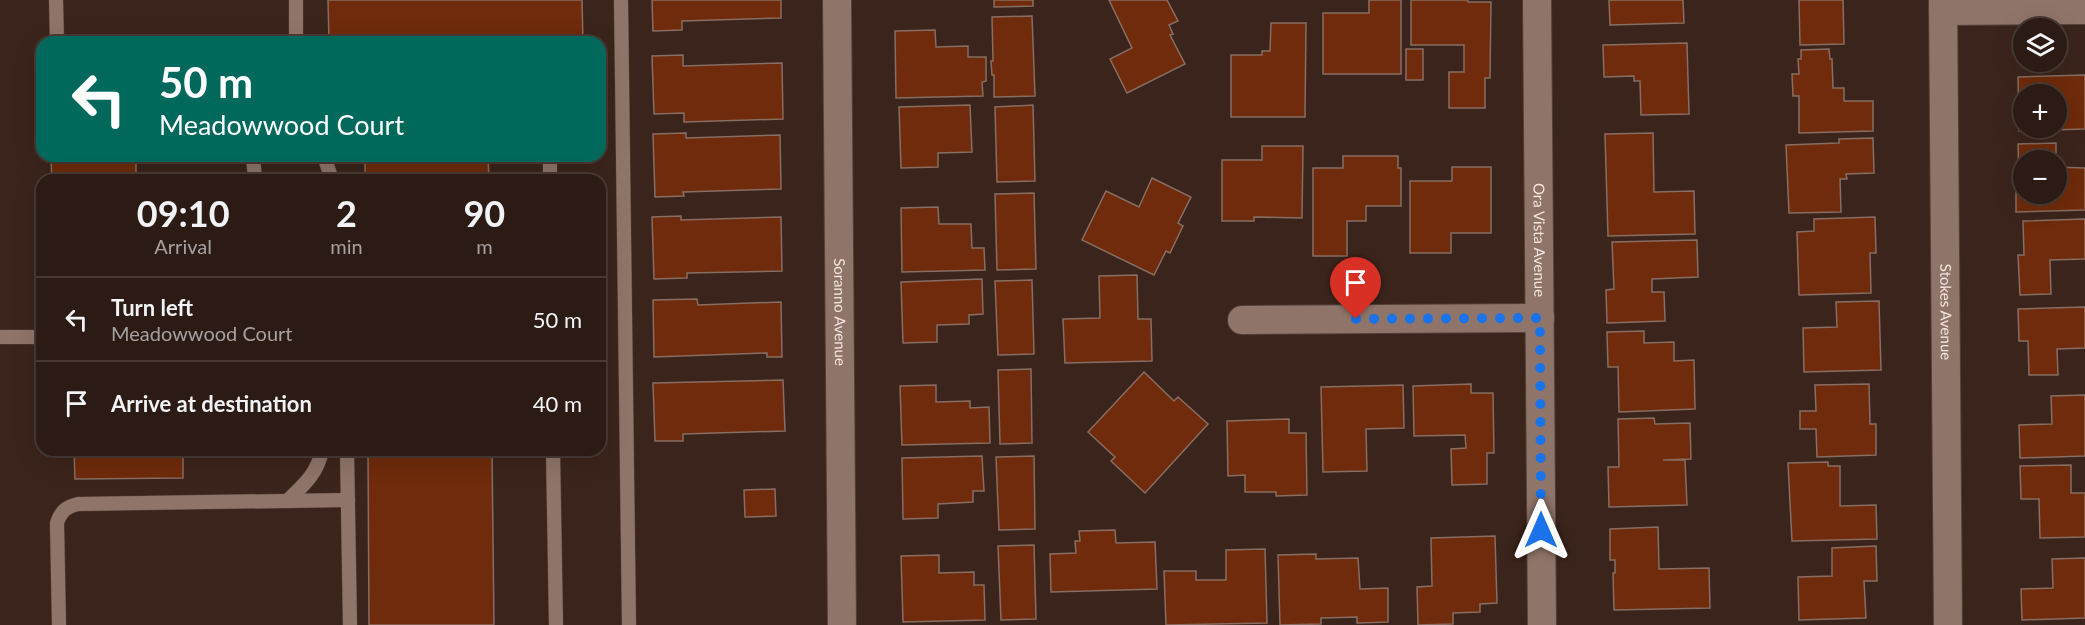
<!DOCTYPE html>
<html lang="en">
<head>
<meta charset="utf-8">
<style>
  body { margin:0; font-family:Lato,sans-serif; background:#34241d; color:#f1f3f6; height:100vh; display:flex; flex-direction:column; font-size:22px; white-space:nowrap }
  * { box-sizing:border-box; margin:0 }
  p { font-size:20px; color:#a6a1a0 }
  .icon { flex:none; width:33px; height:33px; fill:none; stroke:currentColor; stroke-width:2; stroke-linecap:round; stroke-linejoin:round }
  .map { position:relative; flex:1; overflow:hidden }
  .details { position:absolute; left:36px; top:174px; width:570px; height:282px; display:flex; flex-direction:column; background:#2c1b14; border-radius:18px; box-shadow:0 6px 24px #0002,0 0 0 2px #483934 }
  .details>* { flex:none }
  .top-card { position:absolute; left:36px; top:36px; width:570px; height:126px; border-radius:18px; box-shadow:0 6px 24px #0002,0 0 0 2px #483934; background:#00695c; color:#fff; overflow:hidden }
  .fabs { position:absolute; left:2013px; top:18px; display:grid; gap:12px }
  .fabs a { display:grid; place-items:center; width:54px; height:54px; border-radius:50%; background:#2c1b14; box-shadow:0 6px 24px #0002,0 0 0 2px #483934; font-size:30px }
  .pin { position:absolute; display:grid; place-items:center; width:51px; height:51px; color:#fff; margin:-62px -26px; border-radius:50% 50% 50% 0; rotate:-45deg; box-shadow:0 0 6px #0007 }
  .pin .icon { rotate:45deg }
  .me { position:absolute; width:66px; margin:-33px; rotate:0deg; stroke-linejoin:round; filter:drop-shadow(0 0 4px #0008) }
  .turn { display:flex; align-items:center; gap:21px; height:126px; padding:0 24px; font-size:27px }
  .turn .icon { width:78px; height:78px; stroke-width:2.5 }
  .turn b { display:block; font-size:42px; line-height:51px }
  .eta { display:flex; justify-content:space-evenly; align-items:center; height:102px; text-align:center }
  .eta b { font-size:36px; font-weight:700; line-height:42px }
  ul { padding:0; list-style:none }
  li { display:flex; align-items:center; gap:18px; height:84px; padding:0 24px; border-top:2px solid #483934 }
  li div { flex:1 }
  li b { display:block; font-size:22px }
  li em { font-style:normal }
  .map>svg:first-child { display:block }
  .building { fill:#6f2b0b; stroke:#886d62; stroke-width:1.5; fill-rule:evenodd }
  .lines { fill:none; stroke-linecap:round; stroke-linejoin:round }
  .service-casing { stroke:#544139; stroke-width:15 }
  .minor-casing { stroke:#544139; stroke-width:30 }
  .service { stroke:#8f7469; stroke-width:14 }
  .minor { stroke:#8f7469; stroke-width:28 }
  .route { stroke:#1a73e8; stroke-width:10; stroke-dasharray:0 18 }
  .labels { text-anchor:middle; stroke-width:6; stroke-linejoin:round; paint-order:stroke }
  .street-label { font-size:15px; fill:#f4e5df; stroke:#3b241b }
</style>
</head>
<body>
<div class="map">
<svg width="2085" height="625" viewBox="0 0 2085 625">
  <rect width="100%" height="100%" fill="#3b241b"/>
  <g class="building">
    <path d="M328,0H582L583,42H329Z"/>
    <path d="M652,0H781V18L682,21V30L653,31Z"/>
    <path d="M994,0H1033V6L994,7Z"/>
    <path d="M1109,0H1167L1178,21L1169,25L1173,34L1170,35L1185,64L1127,93L1110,59L1132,48Z"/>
    <path d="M1369,0H1401V74H1323V13H1369Z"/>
    <path d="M1411,0H1468V2H1491L1490,78H1485V108H1449V72H1464V45H1411Z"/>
    <path d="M1609,0H1683L1684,23L1610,25Z"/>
    <path d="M1799,0H1843L1844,44L1800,45Z"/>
    <path d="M1032,16L1035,96L994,97V75H992L991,61H993L992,17Z"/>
    <path d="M1271,23H1306L1305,117H1231V55H1262V51H1270Z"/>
    <path d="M935,30L936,47L968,46V57H986V81L982,82L983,96L896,98L895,31Z"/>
    <path d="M1687,43L1689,114L1641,115L1640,81H1634V76L1604,77L1603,45Z"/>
    <rect x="1406" y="49" width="17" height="31"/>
    <path d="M1829,49L1830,59H1832L1833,88H1844V101H1873V131L1799,133V96H1793L1792,74H1799L1798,59H1801V50Z"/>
    <path d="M683,55V66L782,63L783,119L684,122V113L654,114L652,56Z"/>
    <path d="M2085,75V129L2019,131L2018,77ZM2024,94H2056V128H2024Z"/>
    <path d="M970,105L972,152L938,153V167L901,168L899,107Z"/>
    <path d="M1033,105L1035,181L997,182L995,107Z"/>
    <path d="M686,133V138L780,135L781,189L683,192L684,196L655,197L653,134Z"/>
    <path d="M1653,133L1654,192L1694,191L1695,234L1608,236L1605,134Z"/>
    <path d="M1873,138L1874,173L1846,174L1847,179H1840L1841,212L1789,213L1786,145L1839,143V139Z"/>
    <path d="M2056,143V160H2024V194H2056V167L2085,168V210L2016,212V179H2019L2018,144Z"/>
    <path d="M1262,146H1303L1302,218L1254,217V221H1222V160H1262Z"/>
    <path d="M86,156H136V180H52L51,160L86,159Z"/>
    <path d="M365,156H488L489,180H365Z"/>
    <path d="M1343,156H1398V168H1401V206H1366V221H1347V256H1313V168H1343Z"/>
    <path d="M1452,167H1491V233H1451V253H1410V181H1452Z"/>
    <path d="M1152,178L1191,197L1178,223L1183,226L1170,253L1166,251L1154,275L1082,240L1106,191L1139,207Z"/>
    <path d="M1034,193L1036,269L997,270L995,194Z"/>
    <path d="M938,207L939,224H971L972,248H984L985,270L902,272L901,208Z"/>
    <path d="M681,216V220L781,217L782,271L687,273V278L654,279L652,217Z"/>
    <path d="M1875,217L1876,253H1870L1871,293L1799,295L1797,232L1814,231V219Z"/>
    <path d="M2085,219V259L2050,260L2051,294L2020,295L2018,255H2024L2023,221Z"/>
    <path d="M1697,240L1698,277L1652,279V292H1664L1665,321L1607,323L1606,290L1614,289L1612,242Z"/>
    <path d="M1137,275L1138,319H1151L1152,361L1065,363L1063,319L1100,318L1099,276Z"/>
    <path d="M982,279L983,314L969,315V324L937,325V342L903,343L901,282Z"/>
    <path d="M1032,280L1034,354L998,355L995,281Z"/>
    <path d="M697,299L698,305L781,302L782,357H767V353L654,357L653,300Z"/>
    <path d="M1879,301L1881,370L1804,372L1803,328L1837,327L1836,302Z"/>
    <path d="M2085,307V348L2057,349L2058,375H2029L2028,341H2019L2018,309Z"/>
    <path d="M1644,331V343L1674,342V361L1694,360L1695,409L1619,412L1618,367H1608L1607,332Z"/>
    <path d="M1031,369L1032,443L1000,444L998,370Z"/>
    <path d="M1144,372L1174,401L1178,397L1208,424L1145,493L1111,461L1115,457L1088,432Z"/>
    <path d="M783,380L785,431L683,434V441H655L653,383Z"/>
    <path d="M1471,384V393H1493L1494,453H1487V484L1452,485L1451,449L1466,448L1465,435L1414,436L1413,386Z"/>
    <path d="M1869,384L1870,424H1876V455L1817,457L1816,429H1800V411H1816L1815,385Z"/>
    <path d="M936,385V402L970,401V408L989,407L990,443L902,445L900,386Z"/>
    <path d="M1403,385L1404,428L1366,429L1367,471L1323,472L1321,387Z"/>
    <path d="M2085,395V456L2020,458L2019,425L2052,424L2051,396Z"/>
    <path d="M1654,418L1655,424L1690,423L1691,459L1663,460H1685L1687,505L1609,507L1608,467H1619L1618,419Z"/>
    <path d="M1289,419V433H1306L1307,495L1276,496V492H1245V475L1228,476L1227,421Z"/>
    <path d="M74,450H183V478L75,479Z"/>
    <path d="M368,450H492L494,625H369Z"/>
    <path d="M982,456L984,491H973V502L938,504V518L903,519L902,458Z"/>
    <path d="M1034,456L1035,529L999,530L996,457Z"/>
    <path d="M1828,462V466H1840V506L1876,505L1877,539L1792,541L1788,463Z"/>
    <path d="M2071,465V493H2085V537L2040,538L2039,499H2021L2020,466Z"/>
    <path d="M775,489L776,516L745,517L744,490Z"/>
    <path d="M1658,527L1659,569L1709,568L1710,608L1614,610L1613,573H1615V560H1610V529Z"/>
    <path d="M1115,530L1116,543L1155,542L1157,589L1051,592L1050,554L1076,553L1075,541H1080L1079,531Z"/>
    <path d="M1495,536L1497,603L1480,604V612L1453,613V624L1418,625L1417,587L1432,586L1431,538Z"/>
    <path d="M1034,545L1036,619L1001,620L998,546Z"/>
    <path d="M1876,546L1877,581H1864L1866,618L1799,620L1798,577L1832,576V548Z"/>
    <path d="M1265,549L1267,623L1166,625L1164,571H1196V580H1226V550Z"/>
    <path d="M1316,554V559L1358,558L1360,589L1388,588V622L1357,623V617L1321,618V624L1280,625L1278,555Z"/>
    <path d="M939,555V573L974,572V585H984L985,620L903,622L901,556Z"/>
    <path d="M2085,558V618L2022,620L2021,589L2053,588L2052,559Z"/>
  </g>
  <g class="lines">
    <defs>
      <g id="service">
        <path d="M56,0L57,42"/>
        <path d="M296,0V42"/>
        <path d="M621,0L629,625"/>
        <path d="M253,156L255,180"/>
        <path d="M324,156L332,180"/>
        <path d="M550,156V180"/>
        <path d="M0,337H42"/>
        <path d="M347,450L350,625"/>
        <path d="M553,450L556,625"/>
        <path d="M287,501C303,486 318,473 322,450"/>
        <path d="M59,625L57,523C61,511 66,507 78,504L348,500"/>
      </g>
      <g id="minor">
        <path id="s1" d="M837,0L842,625"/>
        <path id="s2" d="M1537,0L1542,625"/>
        <path id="s3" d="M1943,0L1948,625"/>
        <path d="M1943,11L2085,10"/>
        <path d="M1242,320L1540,318"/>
      </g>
    </defs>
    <use href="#service" class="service-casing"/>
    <use href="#minor" class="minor-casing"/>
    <use href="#service" class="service"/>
    <use href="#minor" class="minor"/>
  </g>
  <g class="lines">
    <path class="route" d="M1356,319L1540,318L1541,530"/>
  </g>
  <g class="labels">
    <g class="street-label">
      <text dy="5" stroke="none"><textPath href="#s2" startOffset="240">Ora Vista Avenue</textPath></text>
      <text dy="5" stroke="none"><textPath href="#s1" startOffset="312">Soranno Avenue</textPath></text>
      <text dy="5" stroke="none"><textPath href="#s3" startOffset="312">Stokes Avenue</textPath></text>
    </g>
  </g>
</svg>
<div class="fabs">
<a><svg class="icon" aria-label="layers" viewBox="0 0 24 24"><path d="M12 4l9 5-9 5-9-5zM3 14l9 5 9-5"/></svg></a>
<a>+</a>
<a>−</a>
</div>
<div class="pin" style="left:1356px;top:319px;background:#d93025"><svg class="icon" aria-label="arrive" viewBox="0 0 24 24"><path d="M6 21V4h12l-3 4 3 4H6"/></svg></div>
<svg class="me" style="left:1541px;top:530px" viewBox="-20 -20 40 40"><path d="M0-17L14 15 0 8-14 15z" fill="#1a73e8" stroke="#fff" stroke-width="4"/></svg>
<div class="top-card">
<div class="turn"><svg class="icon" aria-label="left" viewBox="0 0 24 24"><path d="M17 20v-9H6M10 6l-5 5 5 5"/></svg><div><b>50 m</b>Meadowwood Court</div></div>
</div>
<section class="details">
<div class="eta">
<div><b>09:10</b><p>Arrival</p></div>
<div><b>2</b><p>min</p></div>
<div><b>90</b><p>m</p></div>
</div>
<ul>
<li><svg class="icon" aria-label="left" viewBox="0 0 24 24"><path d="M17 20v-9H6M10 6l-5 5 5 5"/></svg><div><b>Turn left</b><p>Meadowwood Court</p></div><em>50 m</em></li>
<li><svg class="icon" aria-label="arrive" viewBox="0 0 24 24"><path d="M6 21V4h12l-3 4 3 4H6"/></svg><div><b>Arrive at destination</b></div><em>40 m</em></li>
</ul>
</section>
</div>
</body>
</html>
